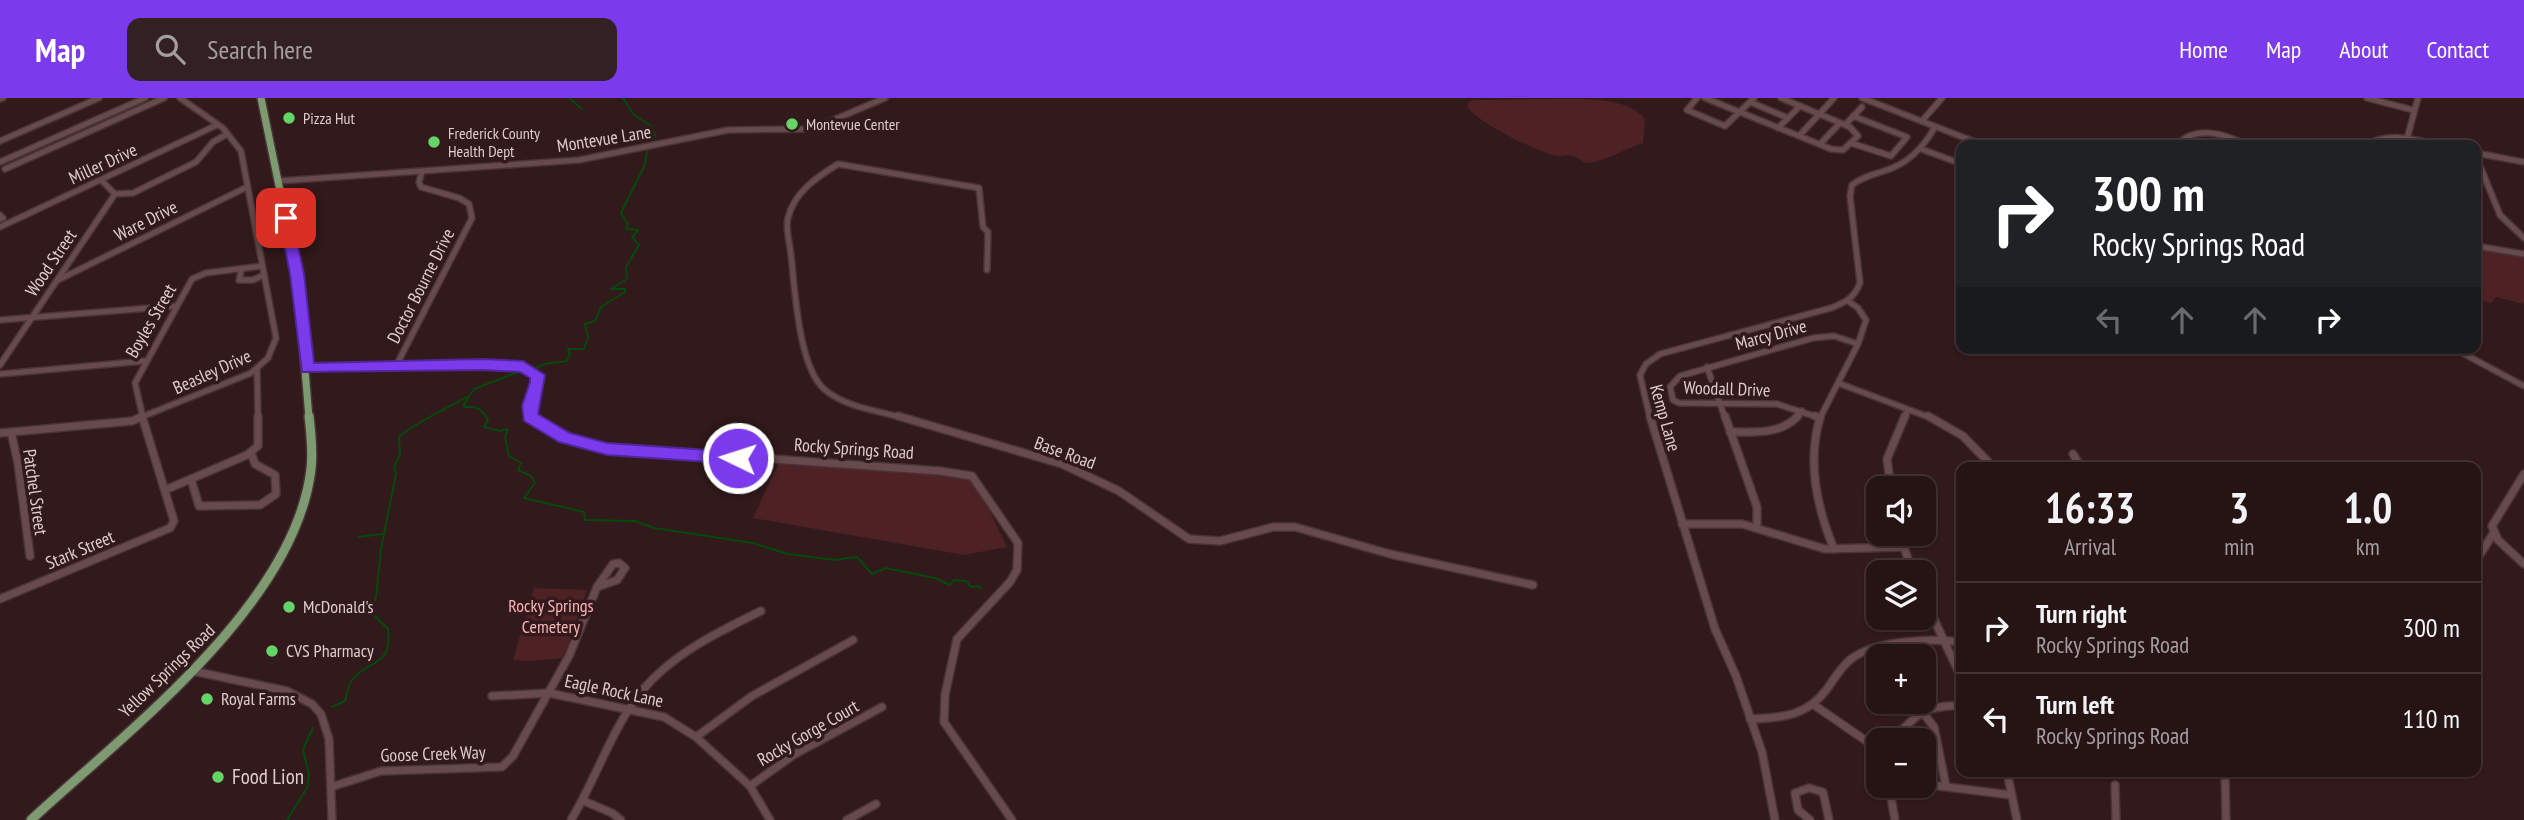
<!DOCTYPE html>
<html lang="en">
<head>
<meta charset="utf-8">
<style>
  body { margin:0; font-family:"PT Sans Narrow",sans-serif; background:#322022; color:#f1f3f6; height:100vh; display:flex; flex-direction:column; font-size:26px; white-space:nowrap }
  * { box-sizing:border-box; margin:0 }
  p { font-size:23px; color:#a49ea0 }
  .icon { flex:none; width:38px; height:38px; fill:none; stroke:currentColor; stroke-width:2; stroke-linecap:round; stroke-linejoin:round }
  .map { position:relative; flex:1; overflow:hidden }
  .drawer { position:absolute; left:1956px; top:364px; width:525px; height:315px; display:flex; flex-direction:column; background:#261314; border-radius:14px; box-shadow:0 2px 5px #0004,0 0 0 2px #423234 }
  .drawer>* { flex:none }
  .top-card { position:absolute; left:1956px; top:42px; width:525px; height:214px; border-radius:14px; box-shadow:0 2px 5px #0004,0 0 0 2px #423234; background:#202124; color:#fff; overflow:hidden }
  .fabs { position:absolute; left:1866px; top:378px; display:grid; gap:14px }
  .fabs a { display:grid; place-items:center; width:70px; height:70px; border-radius:14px; background:#261314; box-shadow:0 2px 5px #0004,0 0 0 2px #423234; font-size:35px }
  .pin { position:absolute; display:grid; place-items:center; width:60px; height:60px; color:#fff; margin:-30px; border-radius:14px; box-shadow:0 4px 10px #0006 }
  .me { position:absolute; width:77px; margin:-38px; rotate:274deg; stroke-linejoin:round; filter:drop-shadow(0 0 5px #0008) }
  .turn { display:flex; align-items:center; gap:24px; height:147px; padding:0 21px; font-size:32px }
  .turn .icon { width:91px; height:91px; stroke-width:2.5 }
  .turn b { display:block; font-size:49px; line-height:60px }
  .lanes { display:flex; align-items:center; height:66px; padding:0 21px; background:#0003; justify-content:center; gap:35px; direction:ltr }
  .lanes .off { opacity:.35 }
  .eta { display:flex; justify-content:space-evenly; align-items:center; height:119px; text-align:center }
  .eta b { font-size:42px; font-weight:700; line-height:49px }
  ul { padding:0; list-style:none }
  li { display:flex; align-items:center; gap:21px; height:91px; padding:0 21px; border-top:2px solid #423234 }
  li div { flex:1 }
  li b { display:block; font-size:26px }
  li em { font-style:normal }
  header { display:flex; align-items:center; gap:42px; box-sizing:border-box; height:98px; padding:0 35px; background:#7c3aed; color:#fff }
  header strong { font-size:33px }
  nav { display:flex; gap:38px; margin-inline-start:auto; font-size:24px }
  .search { width:490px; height:63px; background:#322022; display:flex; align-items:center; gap:18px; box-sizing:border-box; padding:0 24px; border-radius:14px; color:#a49ea0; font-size:26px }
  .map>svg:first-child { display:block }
  .green { fill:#4e2125 }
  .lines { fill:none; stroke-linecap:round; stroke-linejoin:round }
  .stream { stroke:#034a0b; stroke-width:2 }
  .minor-far1-casing { stroke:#483436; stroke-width:8 }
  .minor-casing { stroke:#483436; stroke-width:10 }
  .major-far1-casing { stroke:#483436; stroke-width:10 }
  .major-casing { stroke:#483436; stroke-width:12 }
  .minor-far1 { stroke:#674a4c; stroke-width:5 }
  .minor { stroke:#674a4c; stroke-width:7 }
  .major-far1 { stroke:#7d9a71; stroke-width:7 }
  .major { stroke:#7d9a71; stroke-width:9 }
  .route { fill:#7c3aed; stroke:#51269a; stroke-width:2 }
  .poi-dot { fill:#65d467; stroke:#32191b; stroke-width:2.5 }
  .labels { text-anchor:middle; stroke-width:7; stroke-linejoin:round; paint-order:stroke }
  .far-poi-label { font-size:16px; fill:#dfcece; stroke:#32191b; text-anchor:start }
  .street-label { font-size:18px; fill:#dfcece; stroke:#32191b }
  .park-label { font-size:18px; fill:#fcb3b7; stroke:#32191b }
  .poi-label { font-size:18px; fill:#dfcece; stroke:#32191b; text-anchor:start }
  .near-poi-label { font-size:21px; fill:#dfcece; stroke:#32191b; text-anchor:start }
</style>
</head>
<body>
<header>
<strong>Map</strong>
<div class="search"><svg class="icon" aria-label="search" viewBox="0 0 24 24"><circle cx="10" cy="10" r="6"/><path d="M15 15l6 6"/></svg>Search here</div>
<nav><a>Home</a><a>Map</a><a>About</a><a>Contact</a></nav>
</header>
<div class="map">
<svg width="2524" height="722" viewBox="0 0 2524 722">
  <rect width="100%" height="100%" fill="#32191b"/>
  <g class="green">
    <path d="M1562,1C1588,1 1629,0 1645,21L1643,45C1627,50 1601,65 1587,65C1582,64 1578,59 1573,58C1567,56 1562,59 1557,58C1538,54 1475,24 1467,8L1469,3L1477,2Z"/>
    <path d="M2476,145L2488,153L2524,160V206L2496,199L2491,205L2476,201Z"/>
    <path d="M778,366L966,378L981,395L1007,449L964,457L753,420Z"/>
    <path d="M534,490L587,492L563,560L532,563L513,562Z"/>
  </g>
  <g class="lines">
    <g class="stream">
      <path d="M569,0L582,11"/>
      <path d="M623,0L634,17L650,27L655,37L649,46L644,69L621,115L628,126L626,131L638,132L632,139L639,147L626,169L627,181L611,191H625V194L601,209L595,223L585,226L588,240L584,251H568L570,258L566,263L544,266L527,275L518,274L474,291L464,306V309C476,308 483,311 488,322L484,329L500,333L508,331L505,339L509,358L521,365L518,372L531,378L535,385L524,400L584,414L585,422L635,423L654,430L753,445L788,456L835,462L857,459L872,476L886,470L935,480L950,487L954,482L966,483L971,489L978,488L981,491"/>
      <path d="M359,439L382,436"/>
      <path d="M332,609L345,603C347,596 348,587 352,582C371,559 392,570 388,531L370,513L376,500L381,451L396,376L394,369L400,357L399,339C409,328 451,308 467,299"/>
      <path d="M287,722L307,690L309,676L303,652L313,630"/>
    </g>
    <defs>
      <g id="minor-far1">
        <path d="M1697,0L1687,12L1725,28L1754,0"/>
        <path d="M1705,0L1831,51L1843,52L1858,38L1850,29L1781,0"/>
        <path d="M1862,0L1983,47"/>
        <path d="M2367,0L2413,12"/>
        <path d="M0,1L3,0"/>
        <path d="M1750,4L1788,20"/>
        <path d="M1922,23L1942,0"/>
        <path d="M1845,27L1862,9"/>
        <path d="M1778,30L1800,8"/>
        <path d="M2408,37L2418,0"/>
        <path d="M1799,38L1834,0"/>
        <path d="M0,43L99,0"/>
        <path d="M1851,45L1891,58L1907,39L1853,18"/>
        <path d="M1820,46L1840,25"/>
        <path d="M2177,47C2196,26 2225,36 2247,47"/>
        <path d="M2366,47C2390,33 2415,42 2440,47"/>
        <path d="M1921,51L1962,66"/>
        <path d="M2476,55L2524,64"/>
        <path d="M2476,58L2500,117L2524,140"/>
        <path d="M0,64L145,0"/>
        <path d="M5,71L164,0"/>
        <path d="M279,83L579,62L728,32L812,31L885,0"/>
        <path d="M115,96L133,95L196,64L213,44L227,36"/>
        <path d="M0,117L3,120L0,121"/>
        <path d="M0,129L217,27"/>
        <path d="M2476,148L2524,156"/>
        <path d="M241,174L239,182H253L264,177"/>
        <path d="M58,182L247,89"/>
        <path d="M1848,203L1858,210L1866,222L1858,246"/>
        <path d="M0,222L175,208"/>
        <path d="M1834,238L1858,246L1820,320L1777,306L1679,305L1673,302L1670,289L1680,278L1813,240Z"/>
        <path d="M2453,250L2524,288"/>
        <path d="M0,267L115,96L101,82"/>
        <path d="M396,268L472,120L469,106L459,100L421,89L419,84L422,73"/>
        <path d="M1707,269L1725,320"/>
        <path d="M307,270L512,267L530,271L537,277L538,284L528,314L532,320"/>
        <path d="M257,271L258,320"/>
        <path d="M0,276L145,263"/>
        <path d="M1838,285L1931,320"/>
        <path d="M139,320L251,275L268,260L276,240L241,53L223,30L180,0"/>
        <path d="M143,320L135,285L192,181L206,175L262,168"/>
        <path d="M904,320C879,313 844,309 824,291C798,267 795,191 791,157C790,146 785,130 788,120C794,94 817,79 838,66L979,90L983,129L988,134L987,172"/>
        <path d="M1650,320L1640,277L1646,266L1660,256L1831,210C1846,204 1854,200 1860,185L1850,98L1852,87C1862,79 1872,77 1884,73C1908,66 1923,50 1935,29"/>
        <path d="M1797,320L1802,313"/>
        <path d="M1905,320L1908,312"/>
      </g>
      <g id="minor">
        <path d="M531,318L555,336L591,348L940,373L972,378L1018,445L1017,472L1010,484L957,541L945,597L944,624L1012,722"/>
        <path d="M898,318L1062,366L1119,393L1189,441L1220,443L1273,429H1295L1390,456L1533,487"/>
        <path d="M1650,318L1715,531L1736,578L1762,654L1775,722"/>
        <path d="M1725,318L1757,409V430"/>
        <path d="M1815,318L1820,320"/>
        <path d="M1928,318L1963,338L1993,369"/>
        <path d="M1820,320C1807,363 1817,410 1834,451"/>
        <path d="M11,334L18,365L30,458"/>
        <path d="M1730,334C1754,334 1780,337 1798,318"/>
        <path d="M0,335L132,323L143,318"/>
        <path d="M2073,356L2081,369"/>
        <path d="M2524,376L2492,428L2498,442L2524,466"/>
        <path d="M191,381L199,408L260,407L276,396L275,377L255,366L251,355"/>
        <path d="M1891,390L1887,361L1905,318"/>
        <path d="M165,392L247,357L258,348V318"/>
        <path d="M1682,426H1742L1825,451L1902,449"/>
        <path d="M1900,436L1912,474"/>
        <path d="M2476,463L2493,436"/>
        <path d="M619,465L625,470L617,482L597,489L613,466Z"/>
        <path d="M1923,498L1962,581"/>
        <path d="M0,501L170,430L174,423L142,318"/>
        <path d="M193,573L287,593L312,606L321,616L329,641L332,722"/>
        <path d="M492,598L549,595L664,619L696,639L750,688L770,722"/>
        <path d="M1814,607L1878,651"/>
        <path d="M1921,612L1934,629L1946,688"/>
        <path d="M1750,621C1782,620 1807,618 1827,591C1834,581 1841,569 1851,561C1876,542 1932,540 1962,544"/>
        <path d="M696,639L752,598L853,542"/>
        <path d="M1894,642C1914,616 1929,606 1962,608"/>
        <path d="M2007,674L2017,722"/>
        <path d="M2225,674L2226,722"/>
        <path d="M1923,686L2011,697"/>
        <path d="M2115,687L2116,722"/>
        <path d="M750,688L795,656L882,609"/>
        <path d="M1889,688L1895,722"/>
        <path d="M331,689L381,673L502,669L513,658L569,558L597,489"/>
        <path d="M584,703L612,715L621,722"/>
        <path d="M571,722C596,681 611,632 641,594C672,556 718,534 761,513"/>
        <path d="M847,722L876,706"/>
        <path d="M1810,722L1798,712L1795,695L1809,690L1823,694L1829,722"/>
      </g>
      <path id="major-far1" d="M261,0L297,176L309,320"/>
      <path id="major" d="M31,722C126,634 295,507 311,371C313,355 311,335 309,318"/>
    </defs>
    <use href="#minor-far1" class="minor-far1-casing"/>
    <use href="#minor" class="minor-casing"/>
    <use href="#major-far1" class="major-far1-casing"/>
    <use href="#major" class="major-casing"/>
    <use href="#minor-far1" class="minor-far1"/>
    <use href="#minor" class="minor"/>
    <use href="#major-far1" class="major-far1"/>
    <use href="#major" class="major"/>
  </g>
  <path class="route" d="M286,116L292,120L304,176L314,265L482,261L523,263L545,277L538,316L570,335L607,345L738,354L746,360L738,366L607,357L559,344L524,323L522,308L530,284V280L520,274L482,272L302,274L290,176L279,120Z"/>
  <g class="poi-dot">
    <circle cx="289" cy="20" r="7"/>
    <circle cx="792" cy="26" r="7"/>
    <circle cx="434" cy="44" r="7"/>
    <circle cx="289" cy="509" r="7"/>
    <circle cx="272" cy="553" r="7"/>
    <circle cx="207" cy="601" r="7"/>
    <circle cx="218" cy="679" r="7"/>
  </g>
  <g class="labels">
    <g class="far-poi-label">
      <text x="303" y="26">Pizza Hut</text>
      <text x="806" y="32">Montevue Center</text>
      <text x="448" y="41">Frederick County<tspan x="448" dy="18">Health Dept</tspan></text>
    </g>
    <g class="street-label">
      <text transform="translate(604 41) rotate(-9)" y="6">Montevue Lane</text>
      <text transform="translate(103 66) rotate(-25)" y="6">Miller Drive</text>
      <text transform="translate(146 123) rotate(-27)" y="6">Ware Drive</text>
      <text transform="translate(51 165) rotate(-56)" y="6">Wood Street</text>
      <text transform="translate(421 188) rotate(-63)" y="6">Doctor Bourne Drive</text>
      <text transform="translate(151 223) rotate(-60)" y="6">Boyles Street</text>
      <text transform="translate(1771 237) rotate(-15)" y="6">Marcy Drive</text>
      <text transform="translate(212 274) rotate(-24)" y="6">Beasley Drive</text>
      <text transform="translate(1727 291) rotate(2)" y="6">Woodall Drive</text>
      <text transform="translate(1665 320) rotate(74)" y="6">Kemp Lane</text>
      <text transform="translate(854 351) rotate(4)" y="6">Rocky Springs Road</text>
      <text transform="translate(1065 355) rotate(20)" y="6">Base Road</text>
      <text transform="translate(35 394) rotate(82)" y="6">Patchel Street</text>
      <text transform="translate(80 452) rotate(-23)" y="6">Stark Street</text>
      <text transform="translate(167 573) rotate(-44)" y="6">Yellow Springs Road</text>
      <text transform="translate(614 593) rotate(12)" y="6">Eagle Rock Lane</text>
      <text transform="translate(808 635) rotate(-30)" y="6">Rocky Gorge Court</text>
      <text transform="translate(433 656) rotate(-2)" y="6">Goose Creek Way</text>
    </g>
    <g class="park-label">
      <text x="551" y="514">Rocky Springs<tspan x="551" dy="21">Cemetery</tspan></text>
    </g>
    <g class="poi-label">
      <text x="303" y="515">McDonald's</text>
      <text x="286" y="559">CVS Pharmacy</text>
      <text x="221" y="607">Royal Farms</text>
    </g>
    <g class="near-poi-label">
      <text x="232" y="686">Food Lion</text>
    </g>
  </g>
</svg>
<div class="fabs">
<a><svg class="icon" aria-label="sound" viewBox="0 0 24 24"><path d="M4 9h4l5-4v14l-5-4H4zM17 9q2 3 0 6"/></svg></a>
<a><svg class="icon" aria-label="layers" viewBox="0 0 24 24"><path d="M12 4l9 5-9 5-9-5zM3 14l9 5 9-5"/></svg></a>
<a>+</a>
<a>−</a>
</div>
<div class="pin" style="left:286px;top:120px;background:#d93025"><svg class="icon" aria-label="arrive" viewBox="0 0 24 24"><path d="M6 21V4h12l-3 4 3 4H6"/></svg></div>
<svg class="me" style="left:738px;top:360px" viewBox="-20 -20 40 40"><circle r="17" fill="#7c3aed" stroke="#fff" stroke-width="3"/><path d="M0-11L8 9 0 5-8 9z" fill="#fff"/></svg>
<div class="top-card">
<div class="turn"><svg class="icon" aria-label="right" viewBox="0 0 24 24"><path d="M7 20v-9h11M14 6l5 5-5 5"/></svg><div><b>300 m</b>Rocky Springs Road</div></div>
<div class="lanes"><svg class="icon off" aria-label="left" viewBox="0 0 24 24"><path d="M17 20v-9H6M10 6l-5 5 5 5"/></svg><svg class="icon off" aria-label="ahead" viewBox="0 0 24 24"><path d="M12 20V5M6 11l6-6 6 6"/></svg><svg class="icon off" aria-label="ahead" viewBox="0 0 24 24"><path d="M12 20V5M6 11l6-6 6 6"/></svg><svg class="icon" aria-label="right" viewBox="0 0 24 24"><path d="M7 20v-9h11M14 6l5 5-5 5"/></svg></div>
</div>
<section class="drawer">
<div class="eta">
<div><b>16:33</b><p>Arrival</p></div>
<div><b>3</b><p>min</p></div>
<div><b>1.0</b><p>km</p></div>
</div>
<ul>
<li><svg class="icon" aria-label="right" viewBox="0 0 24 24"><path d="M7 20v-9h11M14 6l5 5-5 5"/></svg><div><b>Turn right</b><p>Rocky Springs Road</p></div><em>300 m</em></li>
<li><svg class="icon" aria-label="left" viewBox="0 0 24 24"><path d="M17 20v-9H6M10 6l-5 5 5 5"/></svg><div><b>Turn left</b><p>Rocky Springs Road</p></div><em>110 m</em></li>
</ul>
</section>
</div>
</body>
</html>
